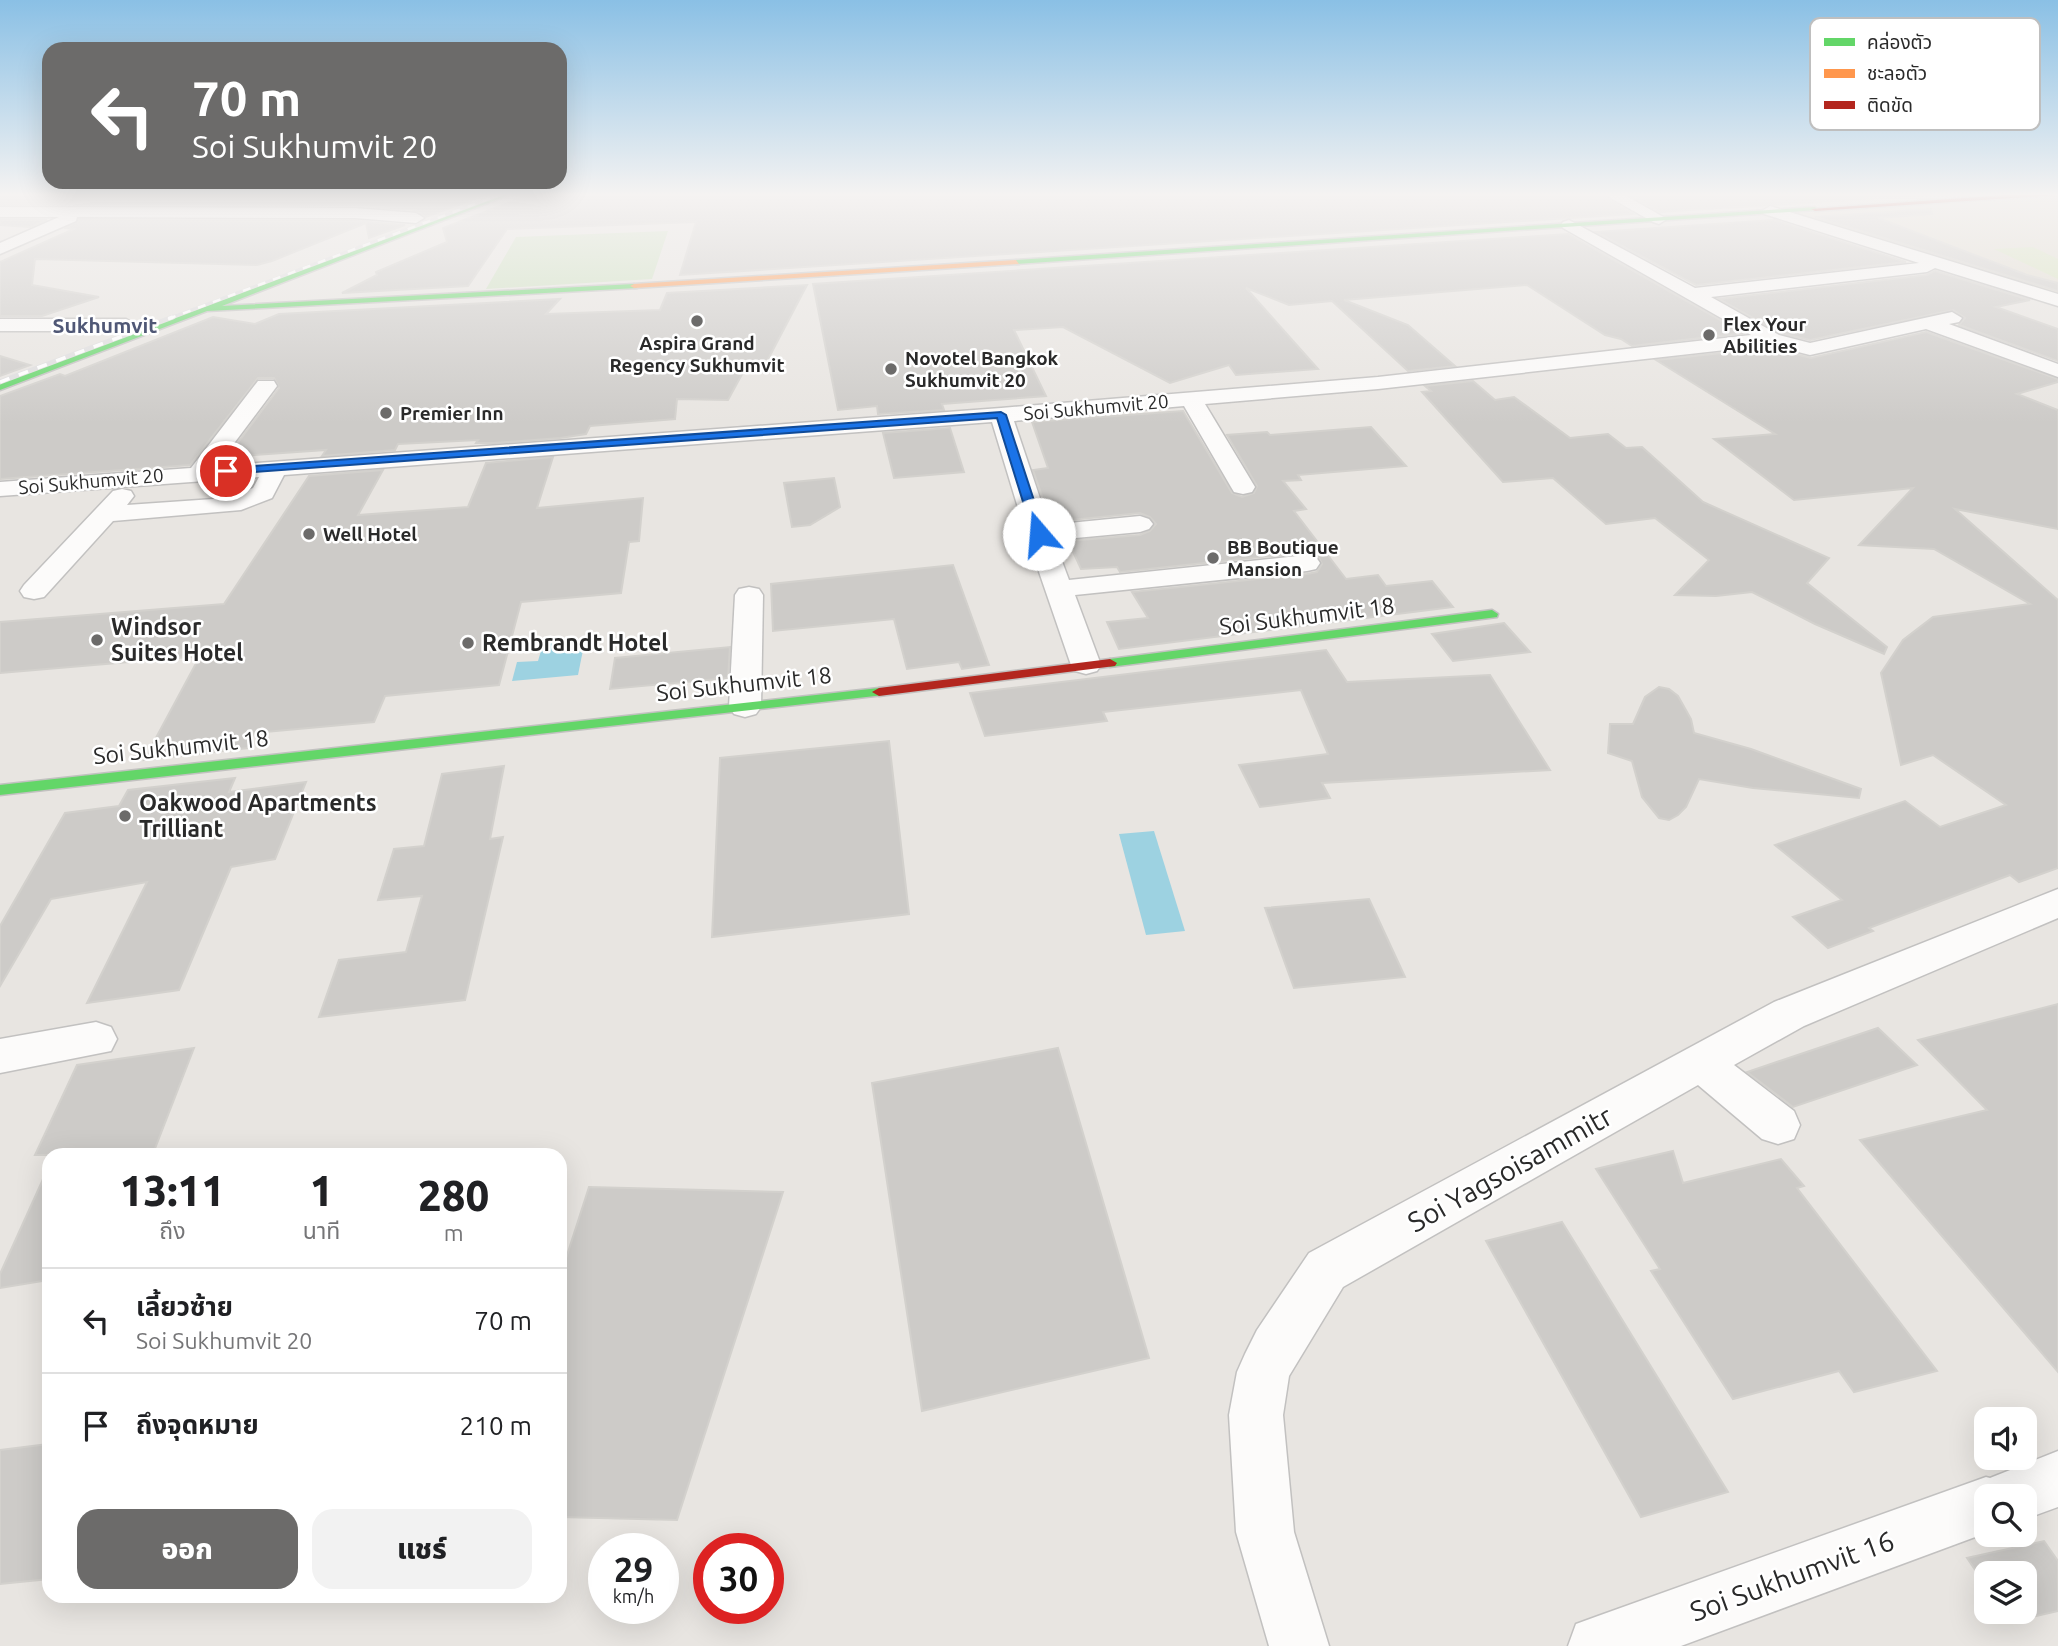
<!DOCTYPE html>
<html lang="th">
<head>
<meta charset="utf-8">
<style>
  body { margin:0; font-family:Ubuntu,"Noto Sans Thai",sans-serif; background:#f2f2f2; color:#202124; height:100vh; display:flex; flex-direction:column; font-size:26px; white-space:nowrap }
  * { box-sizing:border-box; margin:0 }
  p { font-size:23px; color:#757577 }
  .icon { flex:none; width:38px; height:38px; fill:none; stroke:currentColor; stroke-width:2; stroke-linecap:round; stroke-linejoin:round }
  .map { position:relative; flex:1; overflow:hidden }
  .drawer { position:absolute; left:42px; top:1148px; width:525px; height:455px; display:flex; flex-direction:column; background:#fff; border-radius:21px; box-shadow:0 7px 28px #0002 }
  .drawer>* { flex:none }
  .banner { position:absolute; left:42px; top:42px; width:525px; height:147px; border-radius:21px; box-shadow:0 7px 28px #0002; background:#6c6b6a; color:#fff; overflow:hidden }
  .controls { position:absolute; left:1974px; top:1407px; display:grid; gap:14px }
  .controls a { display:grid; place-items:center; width:63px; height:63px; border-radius:14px; background:#fff; box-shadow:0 7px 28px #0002; font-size:35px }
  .speed { position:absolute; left:588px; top:1533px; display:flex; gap:14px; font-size:35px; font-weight:700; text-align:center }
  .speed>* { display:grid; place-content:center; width:91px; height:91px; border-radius:50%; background:#fff; box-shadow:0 7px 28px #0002; line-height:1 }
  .speed small { font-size:18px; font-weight:400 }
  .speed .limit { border:10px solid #d22; background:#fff; color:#111 }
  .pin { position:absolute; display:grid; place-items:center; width:60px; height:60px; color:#fff; margin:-30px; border:4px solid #fff; border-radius:50%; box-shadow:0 2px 7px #0007 }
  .me { position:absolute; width:77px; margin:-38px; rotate:342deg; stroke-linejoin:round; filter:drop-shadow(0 0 5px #0008) }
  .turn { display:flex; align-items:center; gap:24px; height:147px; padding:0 35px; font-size:32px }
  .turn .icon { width:91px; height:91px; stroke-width:2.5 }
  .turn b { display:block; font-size:49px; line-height:60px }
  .eta { display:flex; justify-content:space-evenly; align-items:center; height:119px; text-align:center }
  .eta b { font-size:42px; font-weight:800; line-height:49px }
  .primary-button { display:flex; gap:14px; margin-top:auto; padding:14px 35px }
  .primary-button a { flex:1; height:80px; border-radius:21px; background:#6c6b6a; color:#fff; font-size:28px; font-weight:800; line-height:80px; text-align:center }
  .primary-button a+a { background:#f2f2f2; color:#202124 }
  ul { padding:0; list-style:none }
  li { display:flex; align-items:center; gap:21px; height:105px; padding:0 35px; border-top:2px solid #e0e0e0 }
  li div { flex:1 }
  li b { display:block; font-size:26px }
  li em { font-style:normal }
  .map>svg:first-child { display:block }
  .education { fill:#e1dcd0 }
  .green { fill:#cce0be }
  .pitch { fill:#d6e3bc }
  .water { fill:#9dd2e1 }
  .building { fill:#cdcbc8; stroke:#d3d1cd; stroke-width:2 }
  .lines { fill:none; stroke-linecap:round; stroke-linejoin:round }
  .street-casing { stroke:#c2c1c0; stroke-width:3 }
  .fast-casing { stroke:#c2c1c0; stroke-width:3 }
  .slow-casing { stroke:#c2c1c0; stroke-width:3 }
  .jam-casing { stroke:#c2c1c0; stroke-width:3 }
  .street { fill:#fcfbfa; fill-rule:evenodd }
  .fast { fill:#63d668; fill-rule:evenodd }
  .slow { fill:#ff974d; fill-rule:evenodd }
  .jam { fill:#b3261e; fill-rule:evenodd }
  .rail-far1-casing { stroke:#deddde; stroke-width:3.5 }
  .rail-casing { stroke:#deddde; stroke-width:5 }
  .rail-far1 { stroke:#fff; stroke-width:2.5; stroke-dasharray:8; stroke-linecap:butt }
  .rail { stroke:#fff; stroke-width:3.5; stroke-dasharray:10; stroke-linecap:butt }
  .route { fill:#1a73e8; stroke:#114b97; stroke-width:2 }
  .poi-dot { fill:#6c6b6a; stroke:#fff; stroke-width:2.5 }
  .labels { text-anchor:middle; stroke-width:5; stroke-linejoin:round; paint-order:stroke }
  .far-poi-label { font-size:19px; font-weight:bold; fill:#2a2a2a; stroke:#fff; text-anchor:start }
  .far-street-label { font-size:19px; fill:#2a2a2a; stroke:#fff }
  .far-neighbourhood-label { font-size:21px; font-weight:bold; fill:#505876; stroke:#fff }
  .street-label { font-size:23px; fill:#2a2a2a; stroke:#fff }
  .poi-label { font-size:23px; font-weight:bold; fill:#2a2a2a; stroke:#fff; text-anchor:start }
  .near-street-label { font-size:28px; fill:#2a2a2a; stroke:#fff }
  .key { fill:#fff; stroke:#bfbfbf; stroke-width:2 }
  .key-label { font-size:19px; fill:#2a2a2a }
</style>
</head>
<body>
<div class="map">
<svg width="2058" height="1646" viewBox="0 0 2058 1646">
  <rect width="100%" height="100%" fill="#e8e5e1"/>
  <g class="education">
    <path d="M1694,193H1980L1728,209Z"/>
    <path d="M2058,196V299L1785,214Z"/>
  </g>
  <path class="green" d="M668,231L652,279L486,289L516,237Z"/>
  <path class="pitch" d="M2033,247L2058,259V279L1994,249Z"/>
  <g class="water">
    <path d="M585,640L578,675L512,681L517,662L538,661L543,644Z"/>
    <path d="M1154,831L1185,931L1146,935L1119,834Z"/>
  </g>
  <g class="building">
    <path d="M0,193H491L426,217L416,210L355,205L0,204Z"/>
    <path d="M522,193H1600L1633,214L680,275L696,222L507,229L468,286L342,293L377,275L376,272L447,242L443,228L518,199Z"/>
    <path d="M1626,193H1931V194L1660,212Z"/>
    <path d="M1931,209L1932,214L1878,218L2027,275L2058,283V291L1815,217Z"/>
    <path d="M0,220H47L30,227L0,225Z"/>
    <path d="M79,220L355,221L405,225L369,238L366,223L272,261L257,265L35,259L32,285L99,297L42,316H0V262L74,229L66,228Z"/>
    <path d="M1774,220L1906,262L1696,285L1596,232Z"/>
    <path d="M1568,234L1743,333L1632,346L1621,339L1605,335L1527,285L1344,300L1408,325L1455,366L1408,371L1332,301L1289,305L1246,288L1318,369L1236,375L1229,365L1170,383L1063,327L1014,330L1046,396L942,404L944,410L878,414L877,406L838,410L813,284Z"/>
    <path d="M1935,271L2030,300L1996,307L2058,329V361L1959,325L1965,318L1953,310L1810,340L1780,333L1719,299L1927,275Z"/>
    <path d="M807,285L764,367H746L728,400L677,399L675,419L590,426L586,434L560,438L494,443H476L478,440L398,444L395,450L322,456L326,450L227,457L279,388L274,378H258L190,465L0,479V396L60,374L65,376L213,317L255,324L279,314L560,299L546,314L660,310L667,293Z"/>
    <path d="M1926,332L2058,379V382L2017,394L2058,410V529L1955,509L2058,600V868L2019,882L2010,875L1869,928L1873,931L1828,948L1793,917L1842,900L1775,845L1905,801L1940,827L2006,805L1933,755L1901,765L1881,673L1903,640L1933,617L2030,604L1934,549L1859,545L1913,488L1794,500L1714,439L1775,434L1656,360L1770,348L1811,358Z"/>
    <path d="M0,356L30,365L0,376Z"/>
    <path d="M1473,381L1495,400L1514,397L1570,438L1608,434L1626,448L1642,447L1703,502L1829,558L1807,583L1887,647L1884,654L1815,624L1752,592L1716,596L1675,595L1709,560L1655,518L1606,524L1553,478L1503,482L1422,392L1431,391L1425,386Z"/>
    <path d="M1183,411L1232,493L1242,497L1254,493L1257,486L1227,435L1267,432L1270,435L1371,427L1406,466L1298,475L1301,480L1283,481L1306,509L1294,511L1346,579L1378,575L1386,586L1432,581L1453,607L1119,649L1107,622L1148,618L1132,592L1307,574L1317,572L1322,564L1318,556L1307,552L1120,572L1117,567L1081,569L1068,541L1140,535L1150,531L1156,524L1150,517L1140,513L1051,522L1033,470L1048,468L1032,422Z"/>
    <path d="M950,428L964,472L894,478L883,433Z"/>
    <path d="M553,457L537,508L643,498L639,541L629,542L621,593L521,602L499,685L385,696L374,722L254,733L248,748L144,760L200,656L0,673V622L224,604L309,476L383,470L358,515L468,507L486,463Z"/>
    <path d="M834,478L840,507L810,525L792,527L784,483Z"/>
    <path d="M953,565L989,665L962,669L959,662L907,669L894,619L773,631L771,584Z"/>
    <path d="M1504,623L1530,652L1453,661L1432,634Z"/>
    <path d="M730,647L728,678L610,689L615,658Z"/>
    <path d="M1326,650L1347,682L1490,675L1550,770L1322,783L1330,798L1260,807L1239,765L1328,754L1301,690L1103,712L1107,721L985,736L970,693Z"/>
    <path d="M1659,687L1669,689L1678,696L1691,719L1694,733L1751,749L1861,789L1859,798L1753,788L1699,779L1686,807L1678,815L1669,820L1659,818L1642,797L1632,761L1608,753L1610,724H1633L1645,697Z"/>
    <path d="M889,741L909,914L712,937L720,758Z"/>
    <path d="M504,766L490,839L503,837L465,1000L319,1017L339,960L406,952L422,896L378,900L394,849L424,846L442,774Z"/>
    <path d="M235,778L229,792L306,782L275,859L231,867L179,990L87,1003L147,882L51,899L0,986V926L65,813L119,806L128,790Z"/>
    <path d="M1369,899L1405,977L1294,988L1265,908Z"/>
    <path d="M2058,1004V1372L1860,1140L1987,1110L1918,1040Z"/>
    <path d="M1878,1028L1917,1065L1793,1107L1747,1072Z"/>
    <path d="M194,1048L154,1151L128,1155H35L77,1065Z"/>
    <path d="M1058,1048L1149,1358L922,1411L872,1083Z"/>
    <path d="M1673,1151L1683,1183L1781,1159L1804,1186L1797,1188L1937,1371L1854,1392L1839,1371L1733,1399L1651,1271L1660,1269L1596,1169Z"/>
    <path d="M49,1166V1280L0,1288V1274Z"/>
    <path d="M589,1187L783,1192L677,1520L560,1517V1277Z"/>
    <path d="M1562,1222L1583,1256L1728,1492L1641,1517L1486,1241Z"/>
    <path d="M49,1444V1579L0,1584V1450Z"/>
    <path d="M2044,1541L2058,1561V1611L2010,1622L2003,1612H2025V1573H1986V1586L1967,1558Z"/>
  </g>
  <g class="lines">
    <defs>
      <g id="street">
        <path d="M1602,193H1621L1667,219L1659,224L1653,222Z"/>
        <path d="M1770,206L2058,294V306L1935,268L1927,272L1711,297L1779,335L1810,343L1952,312L1962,318L1959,322L1949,324L2058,364V377L1926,329L1810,355L1770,345L1378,389L1205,404L1255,487L1252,492L1243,494L1234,492L1231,487L1184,406L1014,421L1049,525L1140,516L1149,519L1153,524L1149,529L1140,532L1054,540L1069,580L1307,555L1316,557L1320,563L1316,569L1307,571L1075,595L1101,665L1097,671L1086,674L1075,671L1071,665L1026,534L992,422L284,475L272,498L241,510L113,521L44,597L34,599L24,597L20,591L24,585L113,491L122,489L131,491L134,496L127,505L228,498L253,488L259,477L0,496V482L191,468L258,381H274L277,386L217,466L1001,408L1378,377L1751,335L1563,228L1561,225L1563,222L1569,220L1695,288L1919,263L1764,214L1762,211Z"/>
        <path d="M0,207L355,208L416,213L424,218L416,223L355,218L77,217L76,221L0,254V243L59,217H0Z"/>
        <path d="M0,319H126L136,325L126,331H0Z"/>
        <path d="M749,587L759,589L763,595L761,707L756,714L745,717L734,714L729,707L735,595L739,589Z"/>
        <path d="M2058,889V918L1804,1026L1734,1065L1794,1111L1800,1125L1794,1139L1778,1144L1762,1139L1698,1085L1343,1287L1289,1376L1283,1415L1294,1532L1329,1646H1269L1236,1532L1229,1415L1237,1372L1245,1354L1257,1330L1309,1253L1774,1002Z"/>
        <path d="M96,1022L111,1027L117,1039L111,1051L0,1073V1039Z"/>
        <path d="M2058,1451V1507L2025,1519V1496H1986V1533L1681,1646H1568L1576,1624L1598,1616L1986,1477L1990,1478Z"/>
      </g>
      <g id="fast">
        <path d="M506,193H514L222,306L634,284L637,288L207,311L0,390V384Z"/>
        <path d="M1815,207L1817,210L1016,264L1012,262L1016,260Z"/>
        <path d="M1492,610L1498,614L1497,617L1110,667L1103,663L1110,659Z"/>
        <path d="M879,688L884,689L886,692L884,695L0,795V785Z"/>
      </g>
      <path id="slow" d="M1016,260L1019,264L634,288L630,286L634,284Z"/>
      <g id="jam">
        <path d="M2033,193H2058V195L1815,211L1811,209Z"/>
        <path d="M1110,659L1117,663L1115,666L879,696L872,692L879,688Z"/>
      </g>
    </defs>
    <use href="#street" class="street-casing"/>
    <use href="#fast" class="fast-casing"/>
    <use href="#slow" class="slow-casing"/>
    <use href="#jam" class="jam-casing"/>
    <use href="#street" class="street"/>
    <use href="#fast" class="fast"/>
    <use href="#slow" class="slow"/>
    <use href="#jam" class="jam"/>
    <defs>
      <path id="rail-far1" d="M168,319L504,193"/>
      <path id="rail" d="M0,382L173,317"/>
    </defs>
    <use href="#rail-far1" class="rail-far1-casing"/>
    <use href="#rail" class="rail-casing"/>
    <use href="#rail-far1" class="rail-far1"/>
    <use href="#rail" class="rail"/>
  </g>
  <linearGradient id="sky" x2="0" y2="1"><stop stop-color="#8ac0e5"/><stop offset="0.46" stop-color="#f5f3f2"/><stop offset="1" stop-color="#f5f3f2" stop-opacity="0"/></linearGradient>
  <rect width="2058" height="423" fill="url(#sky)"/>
  <path class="route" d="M1001,412L1006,415L1045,534L1043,536L1033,534L997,418L226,474L220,471L226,468Z"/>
  <g class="poi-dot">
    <circle cx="697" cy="321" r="7"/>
    <circle cx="1709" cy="335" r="7"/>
    <circle cx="891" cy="369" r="7"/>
    <circle cx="386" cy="413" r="7"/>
    <circle cx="309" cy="534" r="7"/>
    <circle cx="1213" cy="558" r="7"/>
    <circle cx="97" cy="640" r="7"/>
    <circle cx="468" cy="643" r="7"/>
    <circle cx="125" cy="816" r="7"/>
  </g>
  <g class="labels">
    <g class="far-poi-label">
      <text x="1723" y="331">Flex Your<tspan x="1723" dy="22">Abilities</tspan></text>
      <text x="697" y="350" text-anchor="middle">Aspira Grand<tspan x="697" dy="22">Regency Sukhumvit</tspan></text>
      <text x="905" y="365">Novotel Bangkok<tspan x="905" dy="22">Sukhumvit 20</tspan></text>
      <text x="400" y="420">Premier Inn</text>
      <text x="323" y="541">Well Hotel</text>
      <text x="1227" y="554">BB Boutique<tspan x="1227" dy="22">Mansion</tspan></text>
    </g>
    <g class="far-street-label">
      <text transform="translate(1096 407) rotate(-5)" y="7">Soi Sukhumvit 20</text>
      <text transform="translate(91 481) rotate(-5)" y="7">Soi Sukhumvit 20</text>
    </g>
    <g class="far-neighbourhood-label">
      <text x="105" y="333">Sukhumvit</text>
    </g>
    <g class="street-label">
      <text transform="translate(1307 616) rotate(-7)" y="8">Soi Sukhumvit 18</text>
      <text transform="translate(744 684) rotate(-6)" y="8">Soi Sukhumvit 18</text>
      <text transform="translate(181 747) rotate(-6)" y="8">Soi Sukhumvit 18</text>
    </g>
    <g class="poi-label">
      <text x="111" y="635">Windsor<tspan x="111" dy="26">Suites Hotel</tspan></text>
      <text x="482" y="651">Rembrandt Hotel</text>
      <text x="139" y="811">Oakwood Apartments<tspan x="139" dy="26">Trilliant</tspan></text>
    </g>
    <g class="near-street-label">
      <text transform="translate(1510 1169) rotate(-29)" y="10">Soi Yagsoisammitr</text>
      <text transform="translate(1792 1576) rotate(-20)" y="10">Soi Sukhumvit 16</text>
    </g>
  </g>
  <rect x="1810" y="18" width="230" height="112" rx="10" class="key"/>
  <rect x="1824" y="38" width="31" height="8" fill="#63d668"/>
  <rect x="1824" y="69" width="31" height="9" fill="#ff974d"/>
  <rect x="1824" y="101" width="31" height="8" fill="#b3261e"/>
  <g class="key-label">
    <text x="1867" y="49">คล่องตัว</text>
    <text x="1867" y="80">ชะลอตัว</text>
    <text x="1867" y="112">ติดขัด</text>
  </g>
</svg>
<div class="controls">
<a><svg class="icon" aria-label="sound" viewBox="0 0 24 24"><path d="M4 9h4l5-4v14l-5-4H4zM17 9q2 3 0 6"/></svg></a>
<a><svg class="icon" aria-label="search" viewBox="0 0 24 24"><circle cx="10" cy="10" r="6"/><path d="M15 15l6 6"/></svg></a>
<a><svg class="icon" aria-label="layers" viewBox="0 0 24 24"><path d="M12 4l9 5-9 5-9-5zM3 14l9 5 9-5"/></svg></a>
</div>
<div class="speed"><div>29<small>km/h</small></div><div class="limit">30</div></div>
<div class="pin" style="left:226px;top:471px;background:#d93025"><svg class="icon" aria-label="arrive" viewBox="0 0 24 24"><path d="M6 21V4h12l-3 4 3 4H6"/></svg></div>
<svg class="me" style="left:1039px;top:534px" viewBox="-20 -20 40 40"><circle r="19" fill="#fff"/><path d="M0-13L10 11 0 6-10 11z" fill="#1a73e8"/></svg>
<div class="banner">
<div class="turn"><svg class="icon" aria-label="left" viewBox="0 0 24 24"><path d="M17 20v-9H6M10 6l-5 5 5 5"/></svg><div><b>70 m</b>Soi Sukhumvit 20</div></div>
</div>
<section class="drawer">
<div class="eta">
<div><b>13:11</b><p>ถึง</p></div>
<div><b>1</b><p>นาที</p></div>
<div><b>280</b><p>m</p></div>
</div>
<ul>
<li><svg class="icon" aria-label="left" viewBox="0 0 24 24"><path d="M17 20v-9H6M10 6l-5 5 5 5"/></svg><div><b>เลี้ยวซ้าย</b><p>Soi Sukhumvit 20</p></div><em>70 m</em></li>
<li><svg class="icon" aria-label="arrive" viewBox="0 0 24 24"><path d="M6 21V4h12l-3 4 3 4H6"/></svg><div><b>ถึงจุดหมาย</b></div><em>210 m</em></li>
</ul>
<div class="primary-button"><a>ออก</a><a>แชร์</a></div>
</section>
</div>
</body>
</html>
